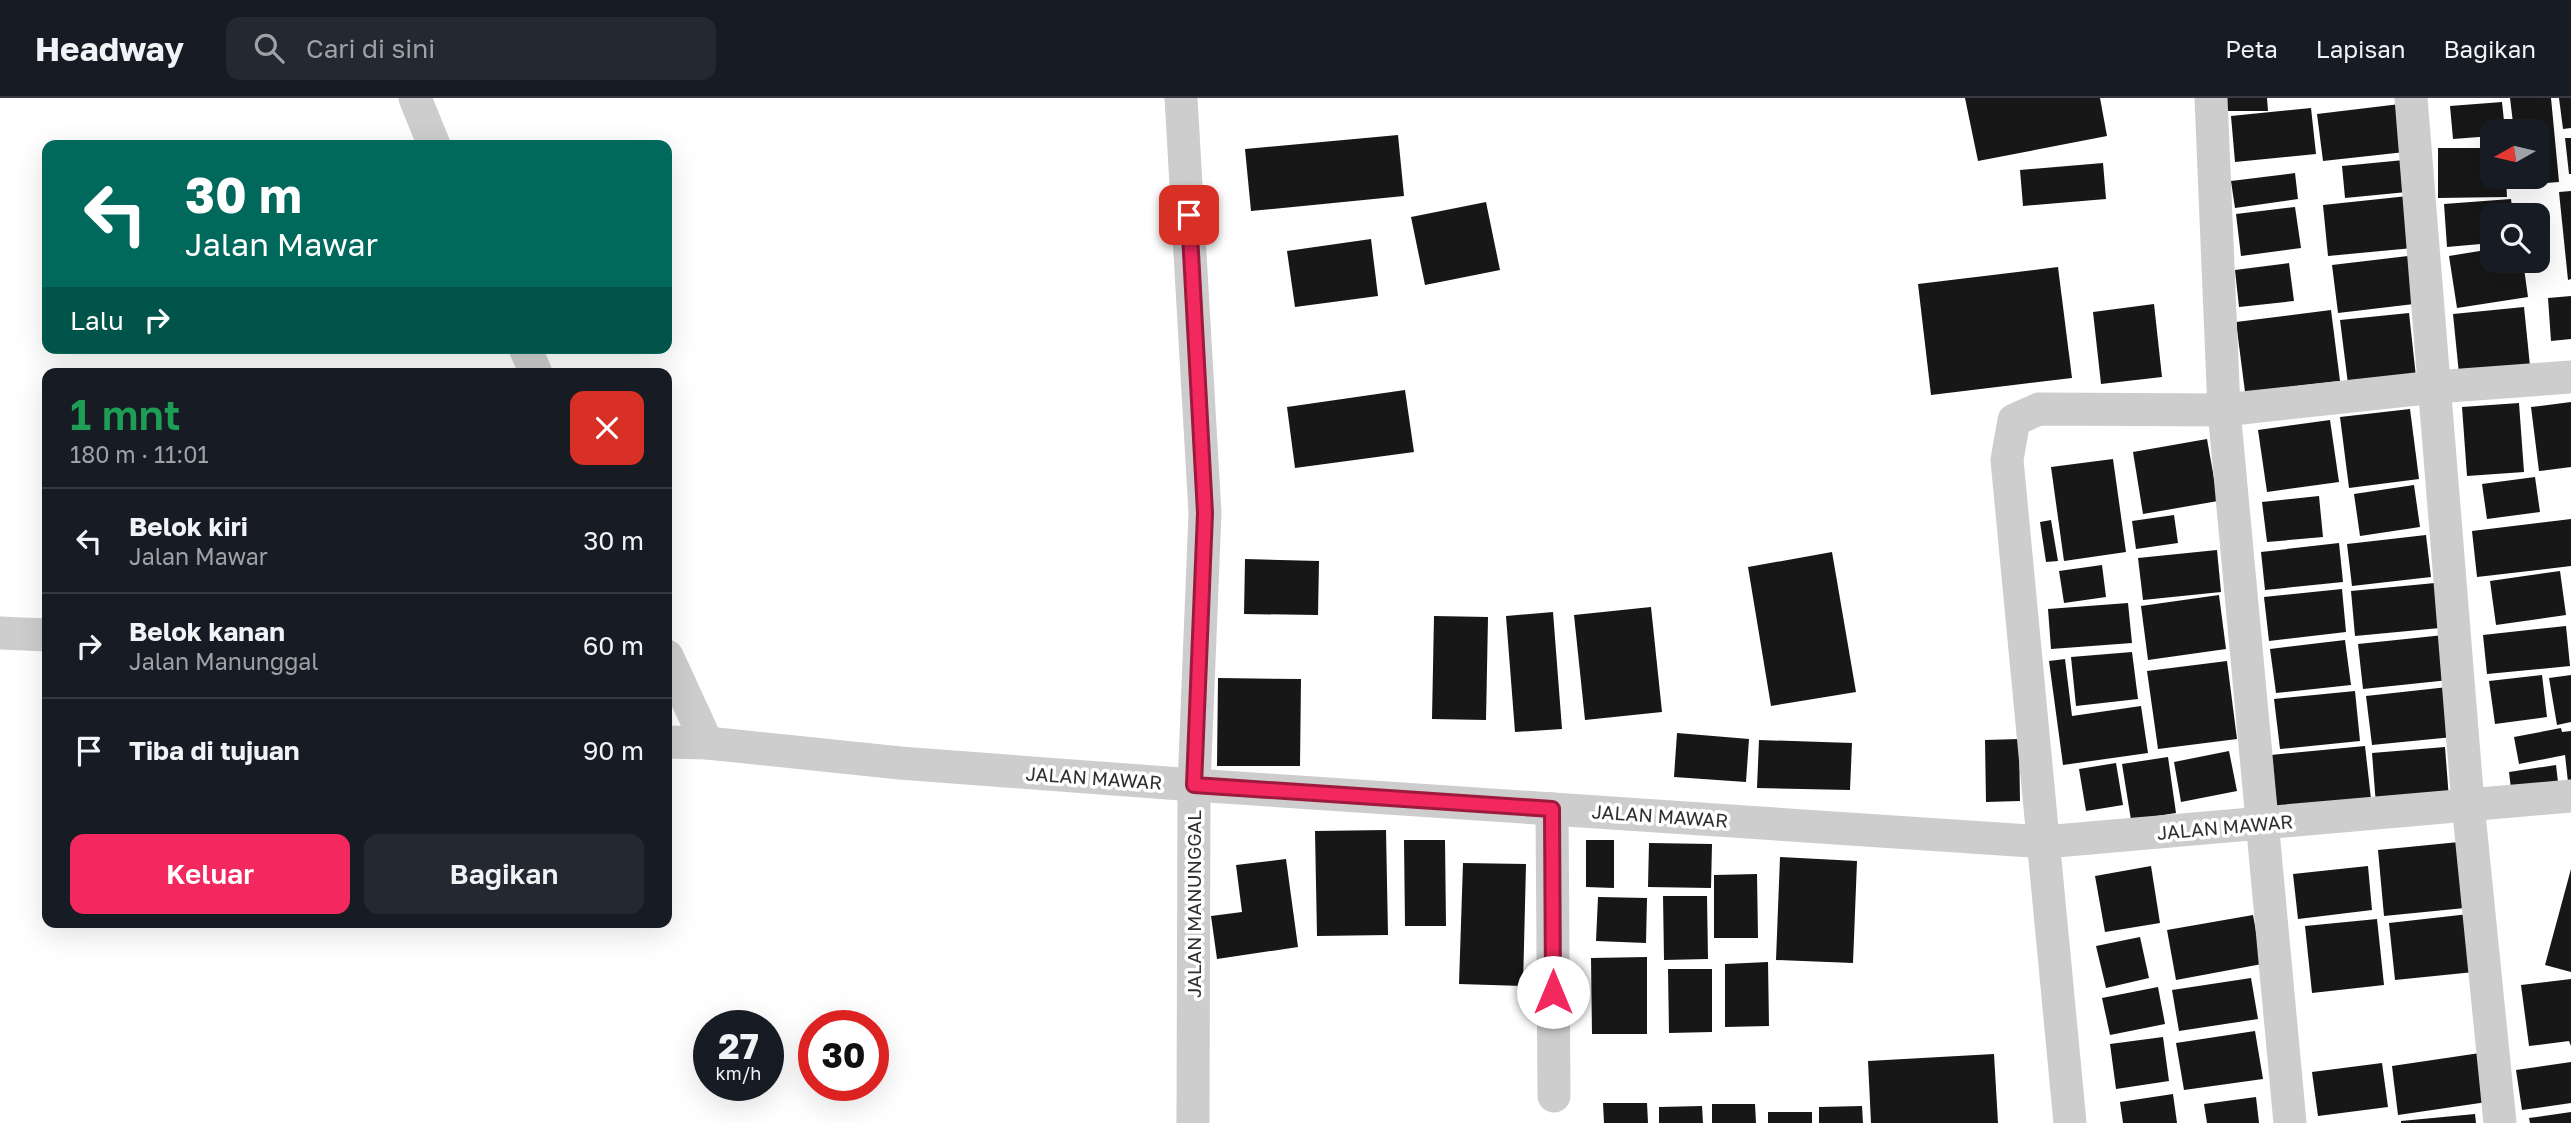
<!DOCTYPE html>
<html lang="id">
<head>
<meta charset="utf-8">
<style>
  body { margin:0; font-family:"Golos Text",sans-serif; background:#242831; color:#f1f3f6; height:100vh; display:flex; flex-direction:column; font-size:26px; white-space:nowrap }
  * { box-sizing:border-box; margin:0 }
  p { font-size:23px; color:#9ea1a6 }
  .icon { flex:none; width:38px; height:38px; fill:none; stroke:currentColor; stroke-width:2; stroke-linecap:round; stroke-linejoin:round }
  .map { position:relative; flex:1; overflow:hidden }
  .drawer { position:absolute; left:42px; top:270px; width:630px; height:560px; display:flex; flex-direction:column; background:#171b24; border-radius:14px; box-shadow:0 7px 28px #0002 }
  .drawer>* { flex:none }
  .banner { position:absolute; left:42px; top:42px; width:630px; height:214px; border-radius:14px; box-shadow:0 7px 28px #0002; background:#00695c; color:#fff; overflow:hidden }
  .needle { width:46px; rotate:262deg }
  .buttons { position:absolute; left:2480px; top:21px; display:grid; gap:14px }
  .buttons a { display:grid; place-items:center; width:70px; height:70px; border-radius:14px; background:#171b24; box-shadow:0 7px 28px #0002; font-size:35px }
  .speed { position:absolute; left:693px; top:912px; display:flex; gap:14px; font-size:35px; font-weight:700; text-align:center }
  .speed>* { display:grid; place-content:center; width:91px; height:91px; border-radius:50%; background:#171b24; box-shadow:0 7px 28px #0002; line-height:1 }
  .speed small { font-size:18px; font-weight:400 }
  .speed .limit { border:10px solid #d22; background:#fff; color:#111 }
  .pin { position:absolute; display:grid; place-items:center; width:60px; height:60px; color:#fff; margin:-30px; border-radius:14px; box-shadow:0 4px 10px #0006 }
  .me { position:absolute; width:77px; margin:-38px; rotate:0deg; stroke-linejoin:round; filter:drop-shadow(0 0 5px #0008) }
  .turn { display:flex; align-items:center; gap:24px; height:147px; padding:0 28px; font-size:32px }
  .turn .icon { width:91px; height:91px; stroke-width:2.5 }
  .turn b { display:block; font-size:49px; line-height:60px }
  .then { display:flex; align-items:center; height:66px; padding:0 28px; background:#0003; gap:14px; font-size:26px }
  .round { display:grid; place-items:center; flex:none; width:74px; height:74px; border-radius:14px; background:#242831 }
  .head { display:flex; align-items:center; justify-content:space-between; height:119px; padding:0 28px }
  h1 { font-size:42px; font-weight:600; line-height:52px; color:#1e9e55 }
  .action { display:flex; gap:14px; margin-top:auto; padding:14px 28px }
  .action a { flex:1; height:80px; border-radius:14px; background:#f2285e; color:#fff; font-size:28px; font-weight:600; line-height:80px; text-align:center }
  .action a+a { background:#242831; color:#f1f3f6 }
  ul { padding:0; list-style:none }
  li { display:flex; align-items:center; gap:21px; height:105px; padding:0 28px; border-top:2px solid #363941 }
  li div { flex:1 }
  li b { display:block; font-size:26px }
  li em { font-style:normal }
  header { display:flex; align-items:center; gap:42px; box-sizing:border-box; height:98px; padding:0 35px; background:#171b24; border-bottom:2px solid #363941 }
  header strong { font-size:33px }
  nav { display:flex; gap:38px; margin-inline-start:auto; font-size:24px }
  .search { width:490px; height:63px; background:#242831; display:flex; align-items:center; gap:18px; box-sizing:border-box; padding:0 24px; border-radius:14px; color:#9ea1a6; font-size:26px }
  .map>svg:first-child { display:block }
  .building { fill:#171717 }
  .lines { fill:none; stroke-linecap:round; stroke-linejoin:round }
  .minor { stroke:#cdcdcd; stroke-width:33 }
  .route-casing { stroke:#9d1a3d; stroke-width:18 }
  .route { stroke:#f2285e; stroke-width:12 }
  .labels { text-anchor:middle; stroke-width:7; stroke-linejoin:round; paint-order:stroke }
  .street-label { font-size:19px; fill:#303030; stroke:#fff }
</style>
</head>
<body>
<header>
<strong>Headway</strong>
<div class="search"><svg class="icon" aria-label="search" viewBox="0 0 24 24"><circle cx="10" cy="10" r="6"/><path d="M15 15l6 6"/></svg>Cari di sini</div>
<nav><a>Peta</a><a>Lapisan</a><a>Bagikan</a></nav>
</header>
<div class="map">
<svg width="2571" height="1025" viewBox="0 0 2571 1025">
  <rect width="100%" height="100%" fill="#fff"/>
  <g class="building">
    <path d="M1965,0H2100L2107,38L1978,63Z"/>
    <path d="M2221,0H2267L2268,13H2221Z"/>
    <path d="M2510,0H2551L2559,84L2520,87L2519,79H2538V33H2514Z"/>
    <path d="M2559,0H2571V30L2563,31Z"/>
    <path d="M2502,4L2505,33H2492V38L2453,41L2450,8Z"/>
    <path d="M2400,6L2405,54L2323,63L2317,16Z"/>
    <path d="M2311,10L2316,56L2235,64L2231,18Z"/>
    <path d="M1398,37L1404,98L1251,113L1245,51Z"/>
    <path d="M2565,40H2571V76H2569Z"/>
    <path d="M2438,50H2492V79H2506L2507,99L2438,100Z"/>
    <path d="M2404,62L2407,94L2345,100L2342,68Z"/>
    <path d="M2103,65L2106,101L2023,108L2020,72Z"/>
    <path d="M2295,75L2298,101L2235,110L2231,83Z"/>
    <path d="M2571,93V181L2568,182L2559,94Z"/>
    <path d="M2408,98L2413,150L2328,158L2323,107Z"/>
    <path d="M2511,101L2513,117H2492V145L2447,149L2444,106Z"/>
    <path d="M1486,104L1500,172L1425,187L1411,119Z"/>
    <path d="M2295,109L2301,150L2241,158L2236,116Z"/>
    <path d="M1371,141L1378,198L1295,209L1287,153Z"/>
    <path d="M2492,151V163H2523L2528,199L2457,210L2449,158Z"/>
    <path d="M2408,158L2414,206L2338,215L2332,167Z"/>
    <path d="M2289,165L2294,203L2239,209L2235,172Z"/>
    <path d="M2058,169L2072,280L1931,297L1918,186Z"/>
    <path d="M2571,198V241L2551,243L2548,200Z"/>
    <path d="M2154,206L2162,279L2101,286L2093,214Z"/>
    <path d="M2524,209L2530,268L2459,276L2453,216Z"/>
    <path d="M2331,212L2340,283L2245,294L2236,224Z"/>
    <path d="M2409,215L2416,279L2348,286L2340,222Z"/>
    <path d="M1405,292L1414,354L1295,370L1287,309Z"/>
    <path d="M2571,304V369L2539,373L2531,309Z"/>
    <path d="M2519,305L2524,374L2467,378L2462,309Z"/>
    <path d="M2410,311L2419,381L2349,390L2340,319Z"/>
    <path d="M2330,322L2339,384L2267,394L2258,332Z"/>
    <path d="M2207,341L2218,403L2143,416L2133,354Z"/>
    <path d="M2113,361L2126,454L2064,463L2051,369Z"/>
    <path d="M2535,379L2540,414L2487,421L2482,386Z"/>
    <path d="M2414,387L2420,429L2360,438L2354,396Z"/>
    <path d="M2319,398L2323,439L2267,444L2262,404Z"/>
    <path d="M2174,417L2178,445L2136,451L2132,423Z"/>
    <path d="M2571,421V468L2477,479L2472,433Z"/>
    <path d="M2051,422L2058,463L2046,464L2040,424Z"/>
    <path d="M2426,437L2431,479L2352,488L2347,446Z"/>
    <path d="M2339,445L2343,484L2265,492L2261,454Z"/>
    <path d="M2217,452L2221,494L2143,502L2138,460Z"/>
    <path d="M1832,454L1856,594L1771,608L1748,469Z"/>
    <path d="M1245,461L1319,463L1318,517L1244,516Z"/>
    <path d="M2102,467L2106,499L2064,505L2059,473Z"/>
    <path d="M2560,473L2566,517L2496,527L2490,483Z"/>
    <path d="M2435,485L2440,530L2355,538L2351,493Z"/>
    <path d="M2342,491L2346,534L2269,543L2264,499Z"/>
    <path d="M2219,497L2226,551L2148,562L2141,508Z"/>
    <path d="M2128,505L2132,545L2051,551L2048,511Z"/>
    <path d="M1651,509L1662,614L1585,622L1574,517Z"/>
    <path d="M1553,514L1562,631L1515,634L1506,518Z"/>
    <path d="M1434,518L1488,519L1486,622L1432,621Z"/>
    <path d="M2566,528L2570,568L2487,576L2483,537Z"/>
    <path d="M2444,537L2449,582L2363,591L2358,546Z"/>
    <path d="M2345,542L2351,587L2276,595L2270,551Z"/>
    <path d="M2132,554L2138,601L2076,608L2071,559Z"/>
    <path d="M2065,561L2072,618L2141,608L2148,655L2063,667L2049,563Z"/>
    <path d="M2227,563L2237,641L2158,651L2147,573Z"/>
    <path d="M2542,577L2547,619L2495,626L2489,583Z"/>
    <path d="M2571,577V624L2557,627L2549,580Z"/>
    <path d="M1218,580L1301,581L1300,668H1217Z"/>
    <path d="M2448,589L2453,639L2372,647L2366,598Z"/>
    <path d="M2355,593L2360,643L2280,651L2274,601Z"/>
    <path d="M2561,630L2562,634L2571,633V683L2568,684L2565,657L2519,666L2514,639Z"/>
    <path d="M1677,635L1749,641L1746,684L1674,679Z"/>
    <path d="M2019,641L2020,703L1986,704L1985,642Z"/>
    <path d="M1759,642L1852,645L1850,692L1757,690Z"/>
    <path d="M2365,648L2371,701L2277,710L2271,657Z"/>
    <path d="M2445,649L2449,701L2376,707L2372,655Z"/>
    <path d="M2229,653L2237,693L2181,704L2174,664Z"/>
    <path d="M2168,659L2176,715L2131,722L2122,666Z"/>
    <path d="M2116,665L2123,707L2086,713L2079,671Z"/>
    <path d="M2556,667L2558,684L2511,691L2509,674Z"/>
    <path d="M1386,732L1388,837L1317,838L1315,733Z"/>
    <path d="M1404,742H1445L1446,828H1405Z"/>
    <path d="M1586,742H1614V790L1586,789Z"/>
    <path d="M2459,744L2465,810L2384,818L2378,752Z"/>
    <path d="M1649,745L1712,746L1711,790L1648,789Z"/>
    <path d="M1780,759L1857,763L1853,865L1776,862Z"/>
    <path d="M1286,761L1298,849L1217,861L1211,818L1242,814L1236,767Z"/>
    <path d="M1463,765L1526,766L1523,888L1459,886Z"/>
    <path d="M2151,768L2160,825L2105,834L2095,778Z"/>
    <path d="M2368,768L2372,812L2298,821L2293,776Z"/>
    <path d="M2571,771V874L2545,867Z"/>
    <path d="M1757,776L1758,840H1714V777Z"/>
    <path d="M1663,798H1707L1708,861L1664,862Z"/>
    <path d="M1598,799L1647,800L1646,845L1596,843Z"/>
    <path d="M2469,816L2474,874L2395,882L2389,825Z"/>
    <path d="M2253,817L2262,866L2176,882L2167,832Z"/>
    <path d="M2377,821L2384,887L2312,895L2305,828Z"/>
    <path d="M2140,839L2149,880L2106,890L2096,848Z"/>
    <path d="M1647,859V936H1592L1591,860Z"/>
    <path d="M1768,864L1769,928L1725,929V866Z"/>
    <path d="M1668,871H1712V934L1669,935Z"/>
    <path d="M2251,880L2258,921L2179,933L2172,892Z"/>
    <path d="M2571,881V948L2569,943L2529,948L2521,887Z"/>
    <path d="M2158,889L2165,926L2110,937L2102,900Z"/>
    <path d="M2255,933L2263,981L2184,992L2176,945Z"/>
    <path d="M2163,939L2169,983L2116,991L2110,946Z"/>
    <path d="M2480,955L2487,1004L2398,1017L2392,968Z"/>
    <path d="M1994,956L1998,1025H1871L1868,963Z"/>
    <path d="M2571,964V1005L2522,1012L2516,972Z"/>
    <path d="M2382,965L2388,1009L2318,1018L2312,974Z"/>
    <path d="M2173,996L2177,1025H2123L2120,1004Z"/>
    <path d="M2256,999L2259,1025H2207L2204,1006Z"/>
    <path d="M1603,1005H1647L1648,1025H1604Z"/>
    <path d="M1712,1006H1755L1756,1025H1712Z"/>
    <path d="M1702,1008L1703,1025H1659V1009Z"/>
    <path d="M1862,1008L1863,1025H1819V1009Z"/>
    <rect x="1768" y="1014" width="44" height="11"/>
    <path d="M2571,1014V1025H2530L2529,1020Z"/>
    <path d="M2475,1016L2476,1025H2401V1023Z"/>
  </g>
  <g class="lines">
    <g class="minor">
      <path d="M415,0L434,47"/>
      <path d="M1181,0L1205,415L1194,687L1193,1025"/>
      <path d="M2411,0L2468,706L2500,1025"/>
      <path d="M525,250L536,275"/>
      <path d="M0,535L47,537"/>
      <path d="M667,558L707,645"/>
      <path d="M667,644L707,645L900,665L1194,687L2044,744L2571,698"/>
      <path d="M1552,711L1554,998"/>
      <path d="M2070,1025L2007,362L2014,322L2039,311L2224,312L2211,0"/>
      <path d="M2290,1025L2224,312L2435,289L2571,279"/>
    </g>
  </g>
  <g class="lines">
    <defs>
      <path id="route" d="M1189,117L1205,415L1194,687L1552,711L1553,894"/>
    </defs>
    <use href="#route" class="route-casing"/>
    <use href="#route" class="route"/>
  </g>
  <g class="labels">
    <g class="street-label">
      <text transform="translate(1094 680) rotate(4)" y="7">JALAN MAWAR</text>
      <text transform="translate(1660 718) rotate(4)" y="7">JALAN MAWAR</text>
      <text transform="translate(2225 729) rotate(-5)" y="7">JALAN MAWAR</text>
      <text transform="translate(1194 806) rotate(-90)" y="7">JALAN MANUNGGAL</text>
    </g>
  </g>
</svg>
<div class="buttons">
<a><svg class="needle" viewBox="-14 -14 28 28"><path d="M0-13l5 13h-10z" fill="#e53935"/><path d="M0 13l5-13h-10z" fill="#9ea1a6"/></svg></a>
<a><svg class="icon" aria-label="search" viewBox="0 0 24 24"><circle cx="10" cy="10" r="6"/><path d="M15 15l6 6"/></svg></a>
</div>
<div class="speed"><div>27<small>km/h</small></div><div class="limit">30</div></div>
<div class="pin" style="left:1189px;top:117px;background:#d93025"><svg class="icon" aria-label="arrive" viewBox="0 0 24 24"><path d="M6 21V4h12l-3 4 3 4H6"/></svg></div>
<svg class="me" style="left:1553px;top:894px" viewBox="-20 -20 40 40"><circle r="19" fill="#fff"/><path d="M0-13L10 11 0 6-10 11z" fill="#f2285e"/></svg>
<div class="banner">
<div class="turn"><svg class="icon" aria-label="left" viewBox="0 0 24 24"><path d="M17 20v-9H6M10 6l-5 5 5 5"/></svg><div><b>30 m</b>Jalan Mawar</div></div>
<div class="then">Lalu<svg class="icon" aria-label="right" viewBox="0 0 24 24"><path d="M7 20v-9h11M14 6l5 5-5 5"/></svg></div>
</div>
<section class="drawer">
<div class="head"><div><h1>1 mnt</h1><p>180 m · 11:01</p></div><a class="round" style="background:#d93025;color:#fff"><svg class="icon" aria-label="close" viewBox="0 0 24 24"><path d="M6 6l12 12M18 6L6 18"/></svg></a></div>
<ul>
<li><svg class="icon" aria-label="left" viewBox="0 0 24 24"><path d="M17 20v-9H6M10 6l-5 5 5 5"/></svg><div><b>Belok kiri</b><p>Jalan Mawar</p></div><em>30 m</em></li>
<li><svg class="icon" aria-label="right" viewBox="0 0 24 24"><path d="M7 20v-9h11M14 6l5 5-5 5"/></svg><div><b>Belok kanan</b><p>Jalan Manunggal</p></div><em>60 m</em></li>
<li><svg class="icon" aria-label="arrive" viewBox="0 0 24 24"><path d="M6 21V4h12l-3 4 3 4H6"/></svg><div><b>Tiba di tujuan</b></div><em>90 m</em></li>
</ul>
<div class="action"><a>Keluar</a><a>Bagikan</a></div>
</section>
</div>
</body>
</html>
